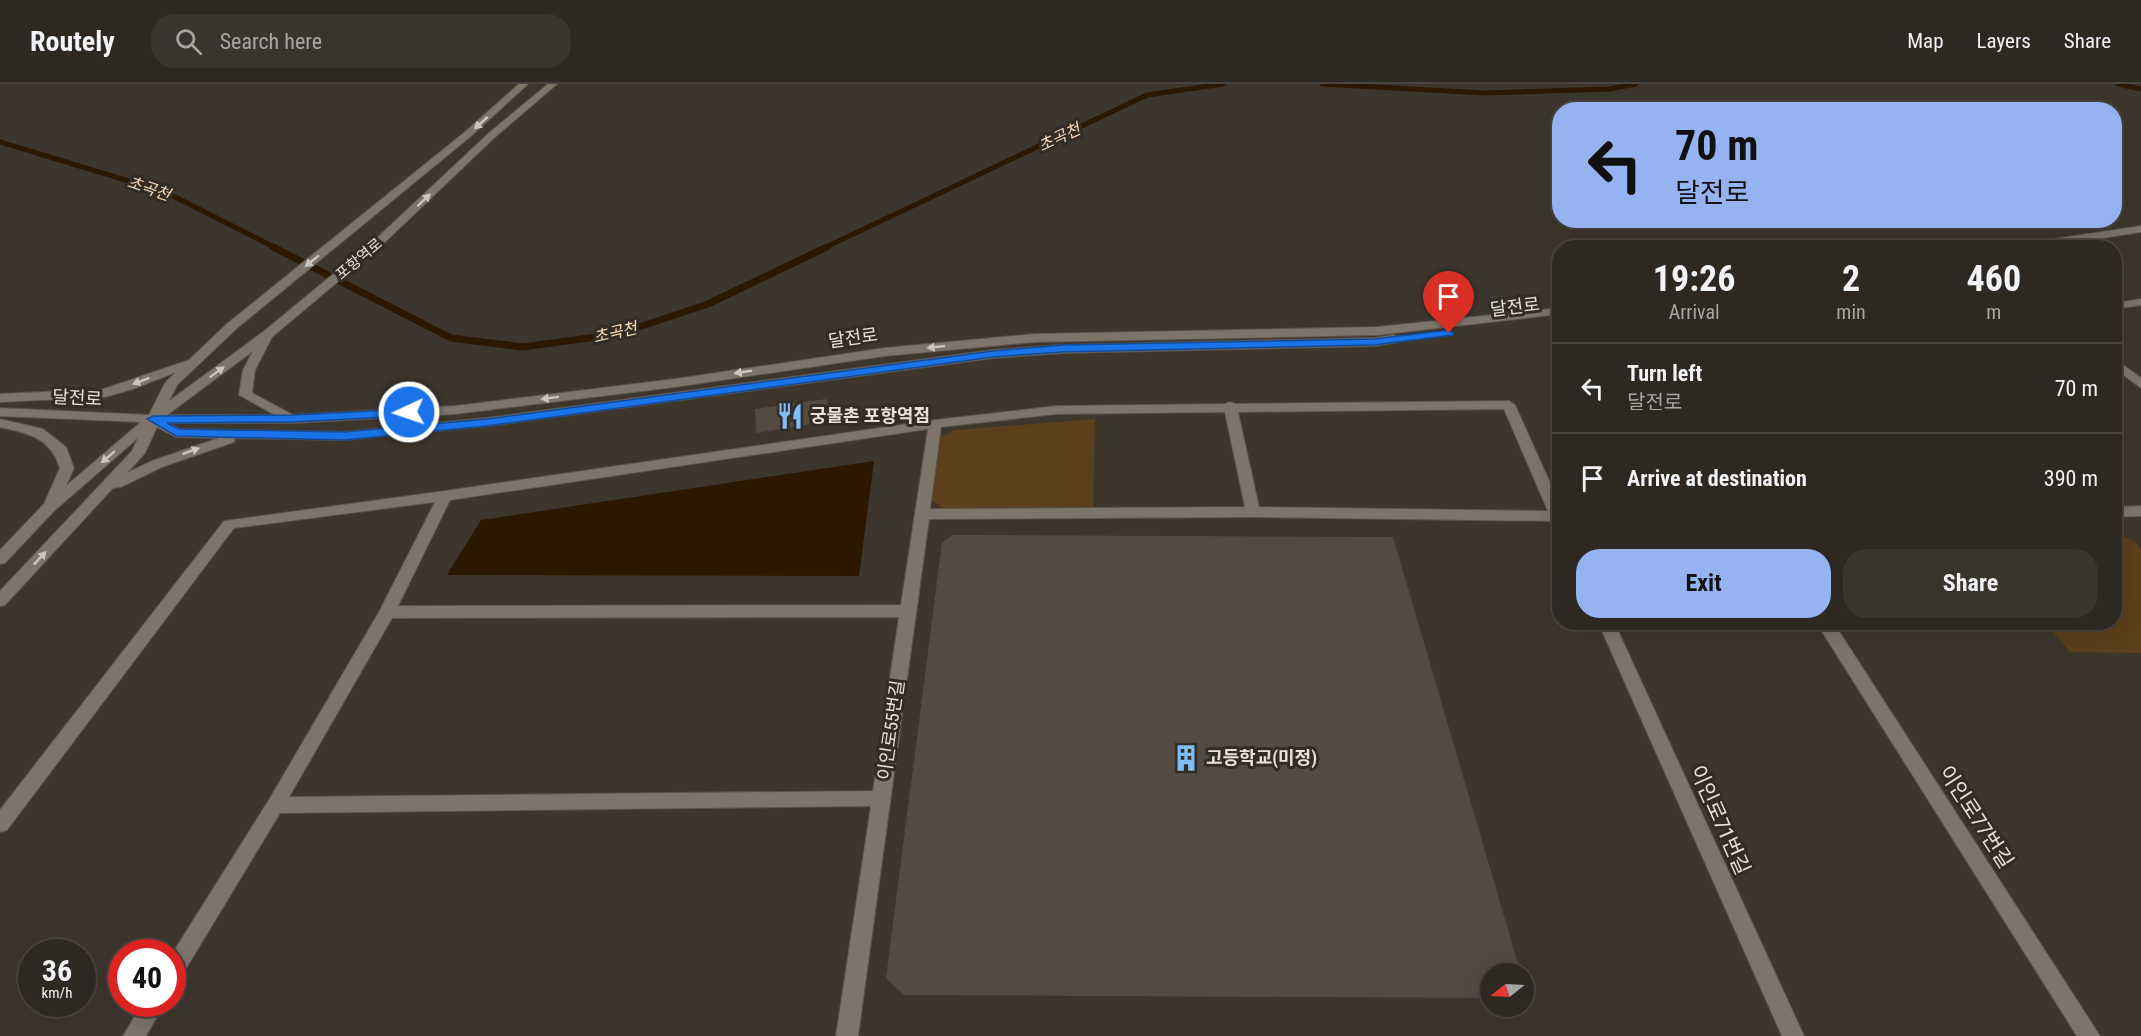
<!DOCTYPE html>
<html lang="en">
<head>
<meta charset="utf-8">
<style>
  body { margin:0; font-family:"Roboto Condensed","Noto Sans KR",sans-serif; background:#3a342f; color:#f1f3f6; height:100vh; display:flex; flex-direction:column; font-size:22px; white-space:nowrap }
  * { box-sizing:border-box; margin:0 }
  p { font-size:20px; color:#a7a6a5 }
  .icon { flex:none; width:33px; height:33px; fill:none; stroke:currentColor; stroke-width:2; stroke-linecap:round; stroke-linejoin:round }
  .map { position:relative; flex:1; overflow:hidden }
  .drawer { position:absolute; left:1552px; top:156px; width:570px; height:390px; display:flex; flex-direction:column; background:#2e2822; border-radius:24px; box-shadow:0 6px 24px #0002,0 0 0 2px #494440 }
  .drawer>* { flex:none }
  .guide { position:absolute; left:1552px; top:18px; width:570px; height:126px; border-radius:24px; box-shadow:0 6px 24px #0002,0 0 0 2px #494440; background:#95b2f1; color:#111; overflow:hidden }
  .needle { width:39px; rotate:252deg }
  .controls { position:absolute; left:1480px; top:879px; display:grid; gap:12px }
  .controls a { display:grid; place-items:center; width:54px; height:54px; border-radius:50%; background:#2e2822; box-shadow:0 6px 24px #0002,0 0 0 2px #494440; font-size:30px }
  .speed { position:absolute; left:18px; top:855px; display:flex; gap:12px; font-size:30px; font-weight:700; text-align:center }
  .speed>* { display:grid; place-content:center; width:78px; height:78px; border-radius:50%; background:#2e2822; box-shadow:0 6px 24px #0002,0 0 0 2px #494440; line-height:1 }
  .speed small { font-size:15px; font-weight:400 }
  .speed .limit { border:9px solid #d22; background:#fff; color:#111 }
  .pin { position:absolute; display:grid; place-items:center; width:51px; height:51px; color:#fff; margin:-62px -26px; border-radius:50% 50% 50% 0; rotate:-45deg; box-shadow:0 0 6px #0007 }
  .pin .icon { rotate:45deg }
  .me { position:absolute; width:66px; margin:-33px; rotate:267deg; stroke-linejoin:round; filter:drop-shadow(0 0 4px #0008) }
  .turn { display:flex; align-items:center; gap:21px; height:126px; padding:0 24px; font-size:27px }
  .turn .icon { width:78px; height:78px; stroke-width:2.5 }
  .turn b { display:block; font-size:42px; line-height:51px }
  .eta { display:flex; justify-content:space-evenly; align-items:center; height:102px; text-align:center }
  .eta b { font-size:36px; font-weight:700; line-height:42px }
  .button { display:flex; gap:12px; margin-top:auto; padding:12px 24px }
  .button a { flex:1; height:69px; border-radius:24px; background:#95b2f1; color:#111; font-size:24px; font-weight:700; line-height:69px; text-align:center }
  .button a+a { background:#3a342f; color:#f1f3f6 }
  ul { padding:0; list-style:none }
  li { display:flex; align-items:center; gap:18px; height:90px; padding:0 24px; border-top:2px solid #494440 }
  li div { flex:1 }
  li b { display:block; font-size:22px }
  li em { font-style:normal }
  header { display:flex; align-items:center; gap:36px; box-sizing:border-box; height:84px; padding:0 30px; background:#2e2822; border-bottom:2px solid #494440 }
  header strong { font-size:28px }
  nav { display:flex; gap:33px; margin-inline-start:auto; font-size:21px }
  .search { width:420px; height:54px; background:#3a342f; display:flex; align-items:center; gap:15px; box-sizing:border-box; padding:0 21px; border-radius:24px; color:#a7a6a5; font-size:22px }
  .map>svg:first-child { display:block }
  .green { fill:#5c3f1b }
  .water { fill:#2c1700 }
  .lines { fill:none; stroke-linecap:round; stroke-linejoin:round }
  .stream-far1 { stroke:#2c1700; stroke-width:5 }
  .stream { stroke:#2c1700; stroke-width:7 }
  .building { fill:#534b42 }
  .minor-casing { stroke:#5a544d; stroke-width:2 }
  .minor { fill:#7d746a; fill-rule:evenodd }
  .oneway { fill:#ccc6c0 }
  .route { fill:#1a73e8; stroke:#114b97; stroke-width:1.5 }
  .labels { text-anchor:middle; stroke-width:6; stroke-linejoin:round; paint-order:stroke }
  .far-street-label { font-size:15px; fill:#e6e1dc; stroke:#332c24 }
  .far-water-label { font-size:16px; font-style:italic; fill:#fddcba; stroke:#332c24 }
  .street-label { font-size:18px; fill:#e6e1dc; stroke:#332c24 }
  .poi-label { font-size:18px; font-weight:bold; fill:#e6e1dc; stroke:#332c24; text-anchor:start }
  .near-street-label { font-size:21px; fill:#e6e1dc; stroke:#332c24 }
</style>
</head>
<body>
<header>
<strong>Routely</strong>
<div class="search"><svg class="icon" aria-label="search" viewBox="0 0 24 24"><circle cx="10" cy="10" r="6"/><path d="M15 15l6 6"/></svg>Search here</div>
<nav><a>Map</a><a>Layers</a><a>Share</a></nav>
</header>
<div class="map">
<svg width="2141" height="952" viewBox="0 0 2141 952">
  <rect width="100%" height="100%" fill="#3d362d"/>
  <g class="green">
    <path d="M1095,335L1093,423L943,424L931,415L940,354L954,346Z"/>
    <path d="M2115,449L2133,456L2141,465V569L2070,568L2046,539L2115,538Z"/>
  </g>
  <path class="water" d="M874,377L859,492L447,491L481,436Z"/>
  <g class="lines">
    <g class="stream-far1">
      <path d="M1322,0L1484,9L1609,5L1636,0"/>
      <path d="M2118,0L2141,5"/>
      <path d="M0,58L165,108L276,164"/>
      <path d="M824,164L1147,11L1223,0"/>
    </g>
    <path class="stream" d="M273,163L451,254L523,263L618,250L708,220L827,163"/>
  </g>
  <g class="building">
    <path d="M826,315L836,336L756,349L755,325Z"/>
    <path d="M952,451L1393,453L1521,890H1491V914L904,911L886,894L942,459Z"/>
  </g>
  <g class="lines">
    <defs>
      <g id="minor">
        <path d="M519,0H528L471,52L236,245L177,301L169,317L263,248L377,154L489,49L548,0H557L495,53L385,158L272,253L255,286L252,309L293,331L455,322L675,295L885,264L1035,250L1377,243L1560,224V230L1377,251L1035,258L885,272L675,303L455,330L293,339H168L179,345L343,348L487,334L993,266L1063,261L1374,254L1394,251L1400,255L1398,258L1374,262L1063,269L993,274L487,342L343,356L235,354L234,358L162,383L121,403L113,404L5,521L0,522V507L132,367L138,354L54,427L5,479L0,480V466L44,420L60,384C50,353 29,350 0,343V335L43,345L66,363L74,384L66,402L141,338L0,332V324L149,331L165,299L176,288L133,305L105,313L0,318V310L104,305L189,276L228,239L465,48ZM253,267L243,286L239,311L275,331H167ZM157,343L176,353L219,354L152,377L127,389L145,369Z"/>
        <path d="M2141,142V148L2038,164H2008L2013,161Z"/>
        <path d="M2141,215V221L2115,225V219Z"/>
        <path d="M2115,275L2141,294V304L2115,285Z"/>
        <path d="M1509,317L1515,321L1560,421V442L1553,437L1253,433L929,435L858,952H836L871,722L280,729L179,896L172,898V870L269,716L379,528L435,418L234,444L7,746L0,748V726L224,437L445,407L935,336L1057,322L1225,320L1230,318L1235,320ZM1504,325L1548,427L1259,423L1238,328ZM1225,328L1245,423L930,425L941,343L1057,330ZM928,345L901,521L398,522L450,416ZM899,533L873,707L289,713L392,534Z"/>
        <path d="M2141,422V432L2115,433V423Z"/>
        <path d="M1598,538H1614L1804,952H1782Z"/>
        <path d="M1816,538H1833L2100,952H2077Z"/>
        <path d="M142,920H164L146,952H123Z"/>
      </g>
    </defs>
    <use href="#minor" class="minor-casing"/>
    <use href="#minor" class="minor"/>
  </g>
  <defs><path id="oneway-solid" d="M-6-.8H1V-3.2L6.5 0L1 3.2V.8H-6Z" transform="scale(1.5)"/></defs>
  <g class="oneway">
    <use href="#oneway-solid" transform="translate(481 39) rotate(138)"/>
    <use href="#oneway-solid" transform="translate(424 116) rotate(-43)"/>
    <use href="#oneway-solid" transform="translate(312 177) rotate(141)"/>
    <use href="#oneway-solid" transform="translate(936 263) rotate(174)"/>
    <use href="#oneway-solid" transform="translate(217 288) rotate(-36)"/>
    <use href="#oneway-solid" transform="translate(743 288) rotate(171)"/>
    <use href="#oneway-solid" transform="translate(141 297) rotate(159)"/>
    <use href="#oneway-solid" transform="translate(550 314) rotate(173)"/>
    <use href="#oneway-solid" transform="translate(191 367) rotate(-20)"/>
    <use href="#oneway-solid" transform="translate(108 373) rotate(139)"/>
    <use href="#oneway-solid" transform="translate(40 474) rotate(-47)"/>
  </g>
  <path class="route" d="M1449,246L1454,249L1453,251L1374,261L1063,268L993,273L487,342L344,356L176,352L147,335L153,332L293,331L409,325L415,328L409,332L293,338L167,339L179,345L344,348L487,335L993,267L1063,261L1374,255Z"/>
  <defs>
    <symbol id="restaurant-bare" viewBox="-9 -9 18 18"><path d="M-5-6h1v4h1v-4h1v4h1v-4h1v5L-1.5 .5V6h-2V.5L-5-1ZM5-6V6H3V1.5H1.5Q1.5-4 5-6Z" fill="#7fbdf9" stroke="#332c24" stroke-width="2.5" paint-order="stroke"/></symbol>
    <symbol id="building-bare" viewBox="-9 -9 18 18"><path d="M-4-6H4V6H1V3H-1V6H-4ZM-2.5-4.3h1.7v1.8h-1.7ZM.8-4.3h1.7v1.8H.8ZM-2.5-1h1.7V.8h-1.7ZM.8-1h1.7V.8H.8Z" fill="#7fbdf9" stroke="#332c24" stroke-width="2.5" paint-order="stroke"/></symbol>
  </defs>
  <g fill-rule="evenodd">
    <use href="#restaurant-bare" x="771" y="313" width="38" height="38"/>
    <use href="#building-bare" x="1167" y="655" width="38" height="38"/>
  </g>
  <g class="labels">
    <g class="far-street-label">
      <text transform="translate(359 175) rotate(-40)" y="5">포항역로</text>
    </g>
    <g class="far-water-label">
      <text transform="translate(1059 53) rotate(-25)" y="6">초곡천</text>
      <text transform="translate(149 104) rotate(19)" y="6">초곡천</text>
      <text transform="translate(615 248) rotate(-13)" y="6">초곡천</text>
    </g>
    <g class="street-label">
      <text transform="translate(1515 223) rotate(-7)" y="6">달전로</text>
      <text transform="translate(853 254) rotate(-8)" y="6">달전로</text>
      <text transform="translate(77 314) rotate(3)" y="6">달전로</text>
      <text transform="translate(891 646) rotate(-82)" y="6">이인로55번길</text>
    </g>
    <g class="poi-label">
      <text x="810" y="338">궁물촌 포항역점</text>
      <text x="1206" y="680">고등학교(미정)</text>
    </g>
    <g class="near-street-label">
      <text transform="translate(1976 733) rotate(57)" y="7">이인로77번길</text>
      <text transform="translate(1720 736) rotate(66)" y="7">이인로71번길</text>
    </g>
  </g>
</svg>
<div class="controls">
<a><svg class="needle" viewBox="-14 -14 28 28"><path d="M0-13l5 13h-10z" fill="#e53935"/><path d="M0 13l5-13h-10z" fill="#a7a6a5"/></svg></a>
</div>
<div class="speed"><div>36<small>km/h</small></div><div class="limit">40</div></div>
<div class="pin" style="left:1449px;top:249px;background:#d93025"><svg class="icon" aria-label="arrive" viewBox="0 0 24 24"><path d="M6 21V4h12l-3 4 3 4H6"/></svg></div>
<svg class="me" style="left:409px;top:328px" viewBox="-20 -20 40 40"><circle r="17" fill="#1a73e8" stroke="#fff" stroke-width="3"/><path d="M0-11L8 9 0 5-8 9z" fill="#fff"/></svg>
<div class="guide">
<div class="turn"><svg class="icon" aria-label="left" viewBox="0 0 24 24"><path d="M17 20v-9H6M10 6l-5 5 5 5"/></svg><div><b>70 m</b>달전로</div></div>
</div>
<section class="drawer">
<div class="eta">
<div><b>19:26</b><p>Arrival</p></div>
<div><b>2</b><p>min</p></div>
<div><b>460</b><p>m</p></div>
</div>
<ul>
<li><svg class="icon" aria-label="left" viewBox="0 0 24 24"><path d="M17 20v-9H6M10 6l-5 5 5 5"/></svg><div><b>Turn left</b><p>달전로</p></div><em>70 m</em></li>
<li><svg class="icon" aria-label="arrive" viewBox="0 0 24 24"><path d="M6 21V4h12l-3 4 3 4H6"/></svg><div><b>Arrive at destination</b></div><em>390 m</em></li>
</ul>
<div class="button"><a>Exit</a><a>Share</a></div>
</section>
</div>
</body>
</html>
